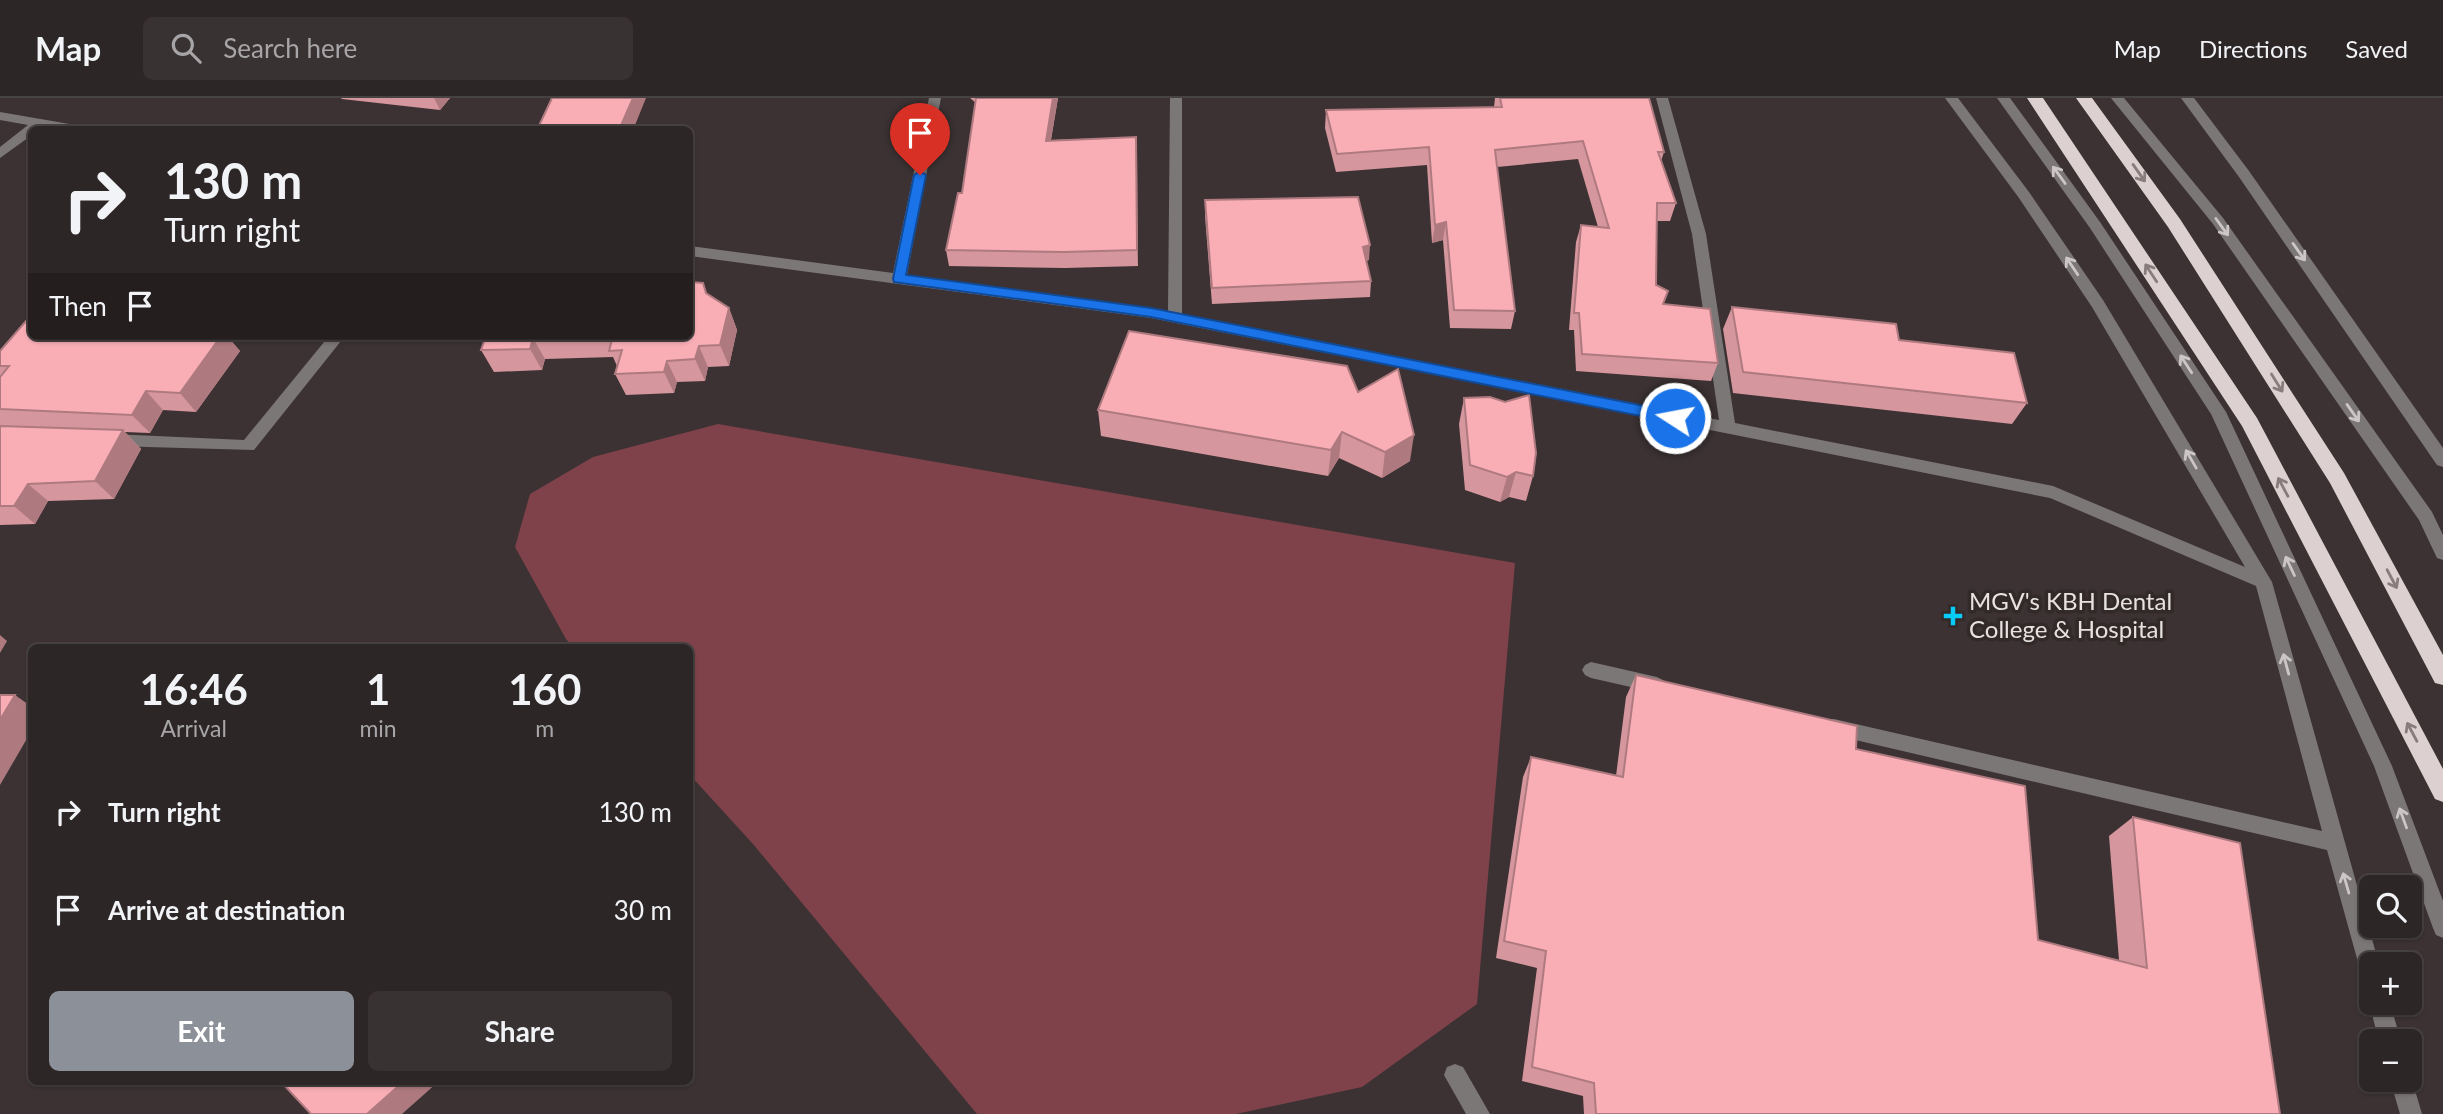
<!DOCTYPE html>
<html lang="en">
<head>
<meta charset="utf-8">
<style>
  body { margin:0; font-family:Lato,sans-serif; background:#393232; color:#f1f3f6; height:100vh; display:flex; flex-direction:column; font-size:26px; white-space:nowrap }
  * { box-sizing:border-box; margin:0 }
  p { font-size:23px; color:#a7a5a7 }
  .icon { flex:none; width:38px; height:38px; fill:none; stroke:currentColor; stroke-width:2; stroke-linecap:round; stroke-linejoin:round }
  .map { position:relative; flex:1; overflow:hidden }
  .side { position:absolute; left:28px; top:546px; width:665px; height:441px; display:flex; flex-direction:column; background:#2d2626; border-radius:10px; box-shadow:0 2px 5px #0004,0 0 0 2px #484343 }
  .side>* { flex:none }
  .banner { position:absolute; left:28px; top:28px; width:665px; height:214px; border-radius:10px; box-shadow:0 2px 5px #0004,0 0 0 2px #484343; background:#2d2626; color:#f1f3f6; overflow:hidden }
  .controls { position:absolute; left:2359px; top:777px; display:grid; gap:14px }
  .controls a { display:grid; place-items:center; width:63px; height:63px; border-radius:10px; background:#2d2626; box-shadow:0 2px 5px #0004,0 0 0 2px #484343; font-size:35px }
  .pin { position:absolute; display:grid; place-items:center; width:60px; height:60px; color:#fff; margin:-72px -30px; border-radius:50% 50% 50% 0; rotate:-45deg; box-shadow:0 0 7px #0007 }
  .pin .icon { rotate:45deg }
  .me { position:absolute; width:77px; margin:-38px; rotate:281deg; stroke-linejoin:round; filter:drop-shadow(0 0 5px #0008) }
  .turn { display:flex; align-items:center; gap:24px; height:147px; padding:0 21px; font-size:32px }
  .turn .icon { width:91px; height:91px; stroke-width:2.5 }
  .turn b { display:block; font-size:49px; line-height:60px }
  .then { display:flex; align-items:center; height:66px; padding:0 21px; background:#0003; gap:14px; font-size:26px }
  .eta { display:flex; justify-content:space-evenly; align-items:center; height:119px; text-align:center }
  .eta b { font-size:42px; font-weight:700; line-height:49px }
  .primary-button { display:flex; gap:14px; margin-top:auto; padding:14px 21px }
  .primary-button a { flex:1; height:80px; border-radius:10px; background:#8c9099; color:#fff; font-size:28px; font-weight:700; line-height:80px; text-align:center }
  .primary-button a+a { background:#393232; color:#f1f3f6 }
  ul { padding:0; list-style:none }
  li { display:flex; align-items:center; gap:21px; height:98px; padding:0 21px }
  li div { flex:1 }
  li b { display:block; font-size:26px }
  li em { font-style:normal }
  header { display:flex; align-items:center; gap:42px; box-sizing:border-box; height:98px; padding:0 35px; background:#2d2626; border-bottom:2px solid #484343 }
  header strong { font-size:33px }
  nav { display:flex; gap:38px; margin-inline-start:auto; font-size:24px }
  .search { width:490px; height:63px; background:#393232; display:flex; align-items:center; gap:18px; box-sizing:border-box; padding:0 24px; border-radius:10px; color:#a7a5a7; font-size:26px }
  .map>svg:first-child { display:block }
  .green { fill:#7f424a }
  .lines { fill:none; stroke-linecap:round; stroke-linejoin:round }
  .minor { fill:#7c7777; fill-rule:evenodd }
  .highway { fill:#ddd0d1; fill-rule:evenodd }
  .wall { fill:#d6969d }
  .shaded-wall { fill:#ae7a7f }
  .building { fill:#f9aeb6; stroke:#ae7a7f; stroke-width:2 }
  .oneway { stroke:#887c7d }
  .oneway2 { stroke:#cdc6c7 }
  .route { fill:#1a73e8; stroke:#114b97; stroke-width:2 }
  .poi-dot { fill:#07cbf9; stroke:#322929; stroke-width:2.5 }
  .labels { text-anchor:middle; stroke-width:7; stroke-linejoin:round; paint-order:stroke }
  .poi-label { font-size:24px; fill:#e8e1e2; stroke:#322929; text-anchor:start }
</style>
</head>
<body>
<header>
<strong>Map</strong>
<div class="search"><svg class="icon" aria-label="search" viewBox="0 0 24 24"><circle cx="10" cy="10" r="6"/><path d="M15 15l6 6"/></svg>Search here</div>
<nav><a>Map</a><a>Directions</a><a>Saved</a></nav>
</header>
<div class="map">
<svg width="2443" height="1016" viewBox="0 0 2443 1016">
  <rect width="100%" height="100%" fill="#3c3233"/>
  <path class="green" d="M718,326L1515,465L1477,906L1362,989L1236,1016H977L753,746L690,677V550L573,549L566,541L515,449L530,396L593,359Z"/>
  <g class="lines">
    <g class="minor">
      <path d="M929,0H941L907,177L1168,213L1170,0H1182V216L1719,322L1692,136L1656,0H1668L1706,136L1735,325L2053,388L2245,469L2092,209L2019,100L1945,0H1958L2029,94L2103,202L2272,484L2379,866H2371V885L2364,882L2361,875L2327,752L1834,637L1827,635L1825,629L1827,623L1834,621L2322,733L2256,488L2050,400L1151,220L690,158V148L893,175Z"/>
      <path d="M1997,0H2010L2100,124L2226,314L2392,668L2443,803V840L2436,837L2433,830L2374,668L2211,316L2090,130Z"/>
      <path d="M2111,0H2124L2223,120L2432,414L2443,437V462L2437,460L2419,422L2213,126Z"/>
      <path d="M2181,0H2194L2249,73L2443,350V369L2437,367L2239,79Z"/>
      <path d="M0,14L81,28L87,32L41,29L32,32V37L0,60V49L28,27L0,22Z"/>
      <path d="M329,238H345L254,352L112,348L104,342L112,336L244,342Z"/>
      <path d="M1591,564L1657,579L1663,582L1666,587L1663,592L1657,595L1591,580L1585,577L1582,572L1585,567Z"/>
      <path d="M2371,901V905H2390L2401,943H2379L2369,905Z"/>
      <path d="M1455,966L1463,969L1490,1016H1466L1444,977L1447,969Z"/>
      <path d="M2410,977L2412,982L2422,1016H2400L2390,982H2410Z"/>
    </g>
    <g class="highway">
      <path d="M2027,0H2043L2257,320L2443,671V704L2435,701L2242,328Z"/>
      <path d="M2076,0H2092L2180,121L2344,375L2443,557V587L2435,585L2330,385L2168,129Z"/>
    </g>
  </g>
  <g class="wall">
    <path d="M341,0H450L440,12L342,1Z"/>
    <path d="M970,0H1058L1051,42L1136,39L1138,168L1065,170L949,168L946,152L962,95L976,5Z"/>
    <path d="M1495,0H1649L1664,54L1661,63L1676,105L1670,123H1657L1656,187L1663,206L1718,265L1711,283L1576,273L1574,232H1569L1576,144L1581,127L1598,129L1578,61L1497,69L1515,213L1511,231L1450,230L1443,142L1432,145L1427,67L1336,74L1325,30L1326,12L1494,9Z"/>
    <path d="M1205,102L1369,162L1366,163L1371,183L1370,199L1212,206L1205,118Z"/>
    <path d="M703,185L707,196L729,210L737,232L729,268L708,269L705,283L677,284L674,295L626,297L615,276L617,268L613,259L545,261L542,272L494,274L481,252L485,242L482,238H690Z"/>
    <path d="M1732,209L1899,242L2027,305L2012,326L1733,295L1723,231Z"/>
    <path d="M32,238H227L240,253L196,314L163,312L150,335L125,334L141,351L114,401L48,403L35,426L0,427V253Z"/>
    <path d="M1358,294L1410,363L1382,380L1339,360L1328,378L1101,338L1098,312Z"/>
    <path d="M1464,300L1533,378L1526,403L1509,399L1500,404L1465,392L1459,326Z"/>
    <path d="M1636,577L1856,651L2038,842L2119,862L2109,738L2133,719L2280,1016H1584L1583,998L1522,983L1537,870L1496,860L1523,679L1531,659L1616,678L1626,599Z"/>
  </g>
  <g class="shaded-wall">
    <path d="M434,0H450L440,12Z"/>
    <path d="M633,0H646L633,32H619Z"/>
    <path d="M1053,0H1058L1048,59L1046,43Z"/>
    <path d="M1136,39L1137,55L1138,168L1137,152Z"/>
    <path d="M1446,124L1443,142L1432,145L1435,127Z"/>
    <path d="M1370,147L1369,162L1361,164L1363,149Z"/>
    <path d="M729,210L737,232L729,268L720,247Z"/>
    <path d="M221,238H227L240,253L196,314L180,295Z"/>
    <path d="M533,240L545,261L542,272L530,251Z"/>
    <path d="M699,248L708,269L705,283L695,261Z"/>
    <path d="M667,263L677,284L674,295L664,274Z"/>
    <path d="M146,293L163,312L150,335L132,317Z"/>
    <path d="M123,332L141,351L114,401L95,383Z"/>
    <path d="M1342,334L1339,360L1328,378L1331,352Z"/>
    <path d="M1414,337L1410,363L1382,380L1385,354Z"/>
    <path d="M1516,374L1509,399L1500,404L1507,379Z"/>
    <path d="M28,386L48,403L35,426L14,408Z"/>
    <path d="M0,537L7,543L0,555Z"/>
    <path d="M15,597L32,609V632L0,687V622Z"/>
    <path d="M403,984H438L402,1016H367Z"/>
  </g>
  <g class="building">
    <path d="M552,0H633L619,32H537Z"/>
    <path d="M976,0H1053L1046,43L1136,39L1137,152L1063,154L946,152L958,95H962Z"/>
    <path d="M1500,0H1649L1664,54H1658L1676,105H1657L1656,187L1668,193L1663,206L1710,211L1718,265L1582,256L1579,215H1574L1581,127L1609,130L1583,43L1495,52L1515,213L1454,212L1446,124L1435,127L1429,49L1337,56L1326,12L1502,9Z"/>
    <path d="M1358,99L1370,147L1363,149L1371,183L1212,190L1205,102Z"/>
    <path d="M690,184L703,185L706,195L729,210L720,247L699,248L695,261L667,263L664,274L615,276L622,252L609,253L613,238H690Z"/>
    <path d="M1732,209L1896,226L1899,242L2014,255L2027,305L1743,274Z"/>
    <path d="M26,223H32V238H221L180,295L146,293L132,317L0,311V279L9,268H0V253Z"/>
    <path d="M1129,233L1347,268L1358,294L1398,271L1414,337L1385,354L1342,334L1331,352L1098,312Z"/>
    <path d="M486,238H584L533,240L530,251L481,252Z"/>
    <path d="M1529,297L1536,355L1533,378L1516,374L1507,379L1470,367L1464,300L1490,299L1505,304Z"/>
    <path d="M0,328L123,332L95,383L28,386L14,408H0Z"/>
    <path d="M1636,577L1857,628L1856,651L2025,688L2038,842L2147,870L2133,719L2240,745L2280,1016H1596L1594,985L1532,969L1546,853L1504,843L1531,659L1623,679Z"/>
    <path d="M0,597H15L0,622Z"/>
    <path d="M281,984H403L367,1016H311Z"/>
  </g>
  <defs><path id="oneway-shaft" d="M-6 0H5M1.5-3L5.5 0L1.5 3" fill="none" stroke-width="1.6" stroke-linecap="round" stroke-linejoin="round" transform="scale(1.75)"/></defs>
  <g class="oneway">
    <use href="#oneway-shaft" transform="translate(2139 75) rotate(55)"/>
    <use href="#oneway-shaft" transform="translate(2151 175) rotate(-123)"/>
    <use href="#oneway-shaft" transform="translate(2277 285) rotate(58)"/>
    <use href="#oneway-shaft" transform="translate(2283 389) rotate(-118)"/>
    <use href="#oneway-shaft" transform="translate(2392 481) rotate(62)"/>
    <use href="#oneway-shaft" transform="translate(2412 634) rotate(-118)"/>
  </g>
  <g class="oneway2">
    <use href="#oneway-shaft" transform="translate(2059 77) rotate(-126)"/>
    <use href="#oneway-shaft" transform="translate(2222 129) rotate(54)"/>
    <use href="#oneway-shaft" transform="translate(2299 154) rotate(55)"/>
    <use href="#oneway-shaft" transform="translate(2072 168) rotate(-124)"/>
    <use href="#oneway-shaft" transform="translate(2186 266) rotate(-123)"/>
    <use href="#oneway-shaft" transform="translate(2353 315) rotate(55)"/>
    <use href="#oneway-shaft" transform="translate(2191 361) rotate(-120)"/>
    <use href="#oneway-shaft" transform="translate(2290 468) rotate(-115)"/>
    <use href="#oneway-shaft" transform="translate(2286 566) rotate(-105)"/>
    <use href="#oneway-shaft" transform="translate(2403 720) rotate(-110)"/>
    <use href="#oneway-shaft" transform="translate(2346 785) rotate(-106)"/>
  </g>
  <path class="route" d="M920,73L926,77L906,177L1151,210L1675,314L1682,320L1675,325L1151,219L894,184L893,181L914,77Z"/>
  <path class="poi-dot" d="M1949.5 507.5h7v7h7v7h-7v7h-7v-7h-7v-7h7z"/>
  <g class="labels">
    <g class="poi-label">
      <text x="1969" y="512">MGV's KBH Dental<tspan x="1969" dy="28">College &amp; Hospital</tspan></text>
    </g>
  </g>
</svg>
<div class="controls">
<a><svg class="icon" aria-label="search" viewBox="0 0 24 24"><circle cx="10" cy="10" r="6"/><path d="M15 15l6 6"/></svg></a>
<a>+</a>
<a>−</a>
</div>
<div class="pin" style="left:920px;top:77px;background:#d93025"><svg class="icon" aria-label="arrive" viewBox="0 0 24 24"><path d="M6 21V4h12l-3 4 3 4H6"/></svg></div>
<svg class="me" style="left:1675px;top:320px" viewBox="-20 -20 40 40"><circle r="17" fill="#1a73e8" stroke="#fff" stroke-width="3"/><path d="M0-11L8 9 0 5-8 9z" fill="#fff"/></svg>
<div class="banner">
<div class="turn"><svg class="icon" aria-label="right" viewBox="0 0 24 24"><path d="M7 20v-9h11M14 6l5 5-5 5"/></svg><div><b>130 m</b>Turn right</div></div>
<div class="then">Then<svg class="icon" aria-label="arrive" viewBox="0 0 24 24"><path d="M6 21V4h12l-3 4 3 4H6"/></svg></div>
</div>
<section class="side">
<div class="eta">
<div><b>16:46</b><p>Arrival</p></div>
<div><b>1</b><p>min</p></div>
<div><b>160</b><p>m</p></div>
</div>
<ul>
<li><svg class="icon" aria-label="right" viewBox="0 0 24 24"><path d="M7 20v-9h11M14 6l5 5-5 5"/></svg><div><b>Turn right</b></div><em>130 m</em></li>
<li><svg class="icon" aria-label="arrive" viewBox="0 0 24 24"><path d="M6 21V4h12l-3 4 3 4H6"/></svg><div><b>Arrive at destination</b></div><em>30 m</em></li>
</ul>
<div class="primary-button"><a>Exit</a><a>Share</a></div>
</section>
</div>
</body>
</html>
